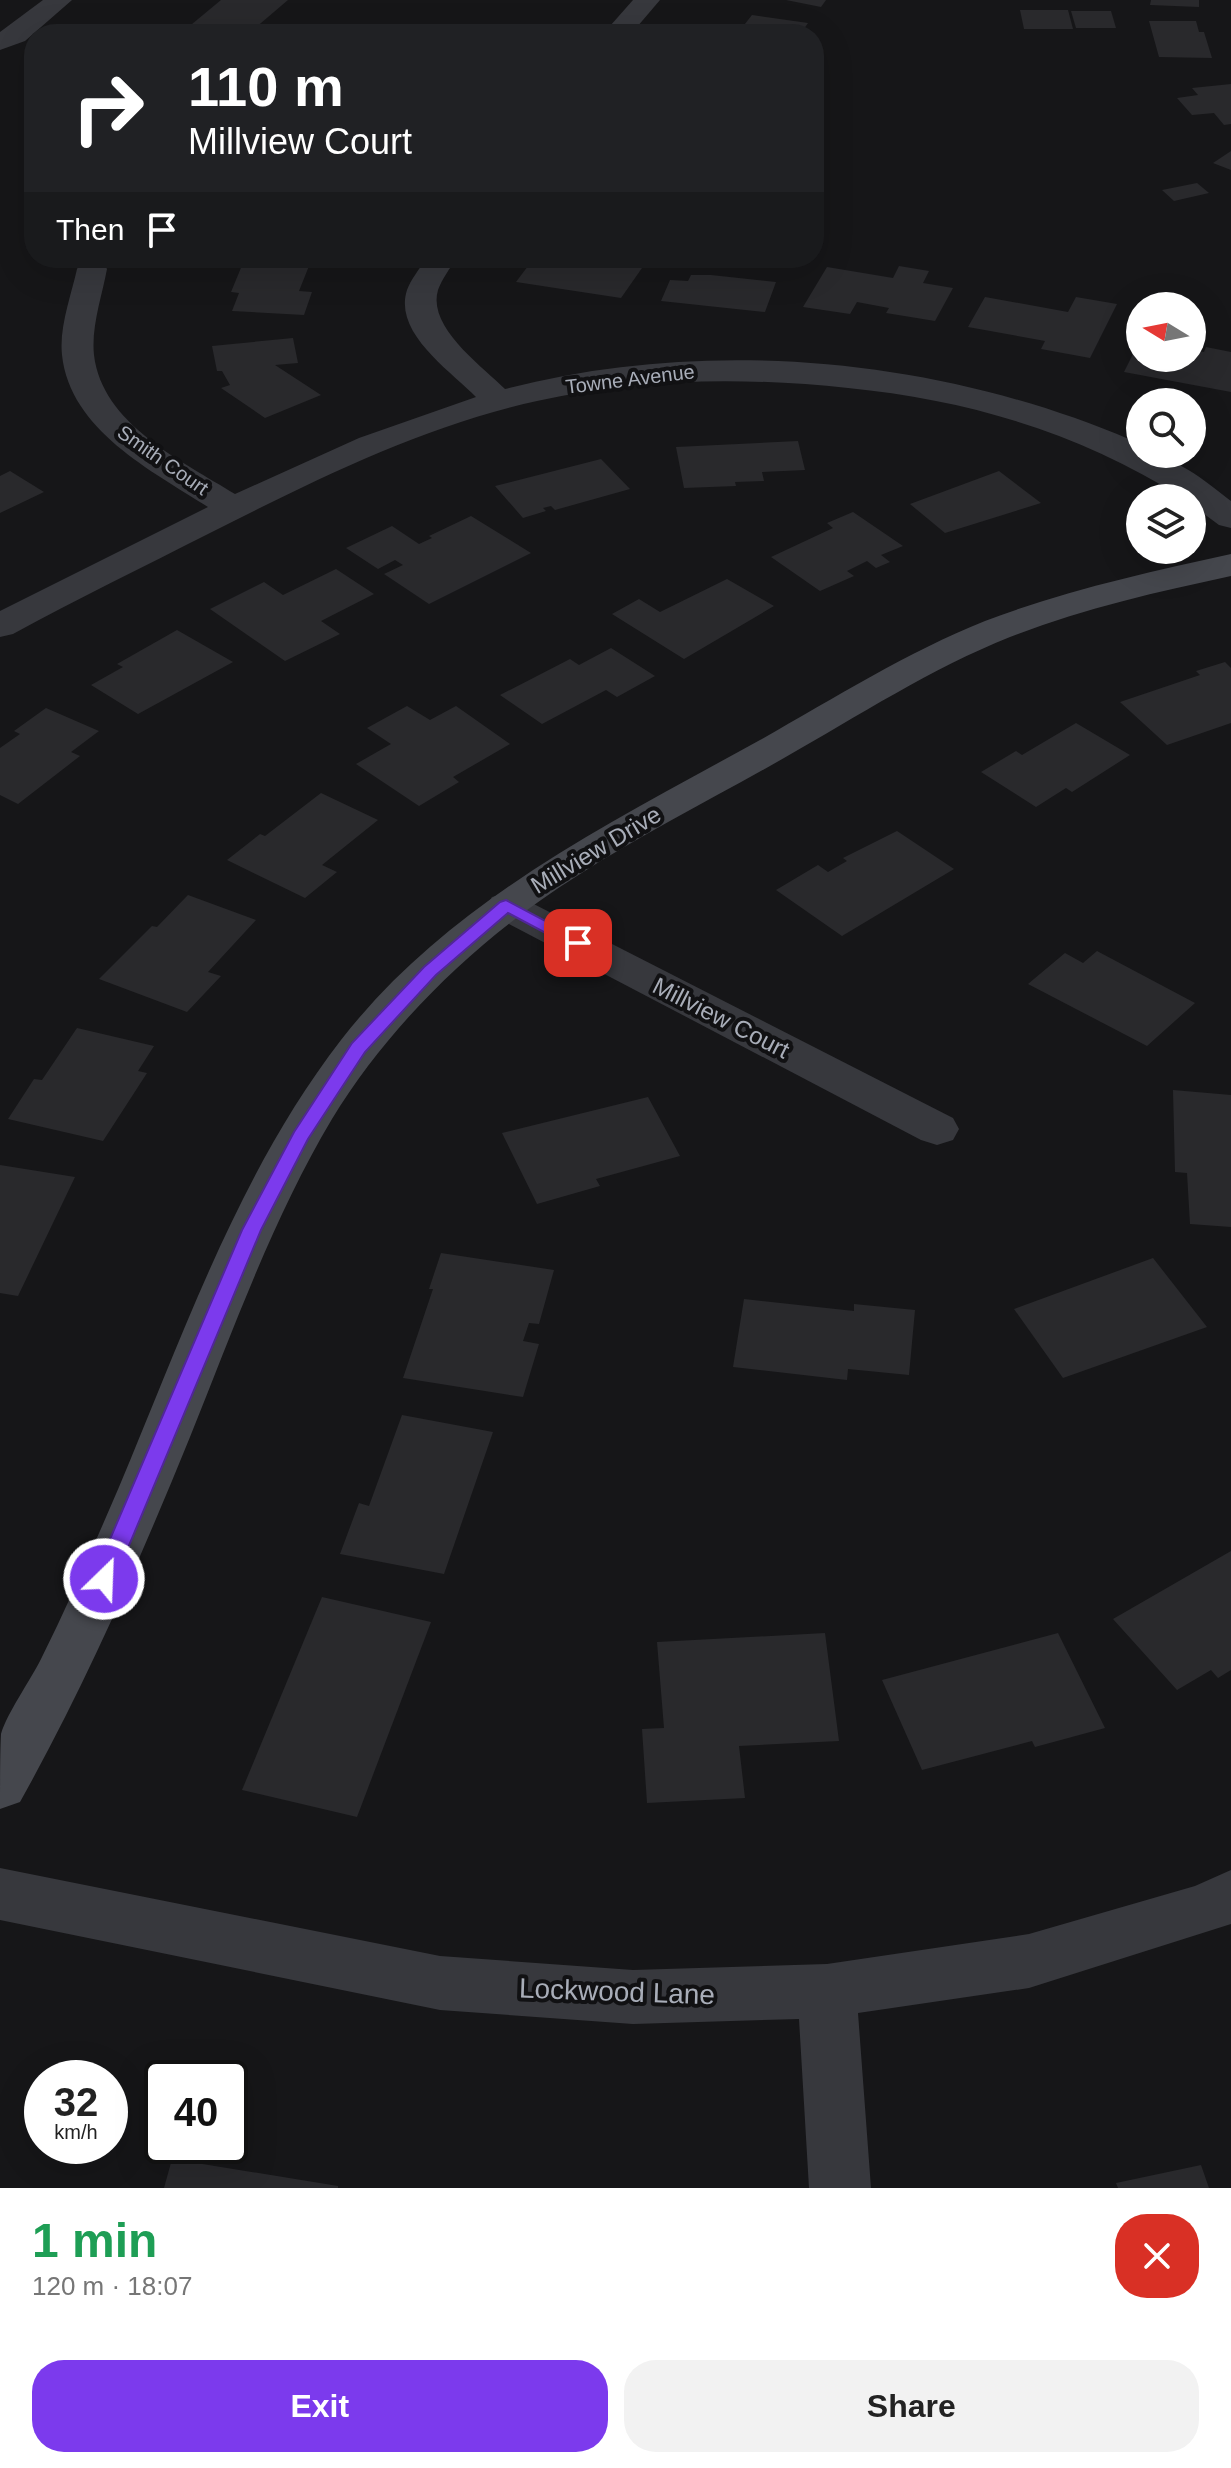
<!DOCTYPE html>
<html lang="en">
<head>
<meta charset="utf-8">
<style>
  body { margin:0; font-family:Helvetica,sans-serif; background:#f2f2f2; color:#222; height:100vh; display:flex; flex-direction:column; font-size:30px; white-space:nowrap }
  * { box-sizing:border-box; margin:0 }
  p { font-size:26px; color:#767676 }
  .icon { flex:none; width:44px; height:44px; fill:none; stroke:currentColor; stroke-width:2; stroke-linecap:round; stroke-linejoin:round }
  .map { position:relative; height:2188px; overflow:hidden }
  .drawer { display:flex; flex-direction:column; background:#fff; flex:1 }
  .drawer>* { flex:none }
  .hud { position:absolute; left:24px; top:24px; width:800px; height:244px; border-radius:32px; box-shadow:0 8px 32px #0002; background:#202124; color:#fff; overflow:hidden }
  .needle { width:52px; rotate:280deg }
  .controls { position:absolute; left:1126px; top:292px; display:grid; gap:16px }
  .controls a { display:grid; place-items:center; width:80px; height:80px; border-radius:50%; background:#fff; box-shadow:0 8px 32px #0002; font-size:40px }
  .speed { position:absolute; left:24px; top:2060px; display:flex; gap:16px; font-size:40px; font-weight:700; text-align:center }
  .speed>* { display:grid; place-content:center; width:104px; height:104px; border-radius:50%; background:#fff; box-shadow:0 8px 32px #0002; line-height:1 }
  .speed small { font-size:20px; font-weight:400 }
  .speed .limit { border:4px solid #111; border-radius:12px; background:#fff; color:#111 }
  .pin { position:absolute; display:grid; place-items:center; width:68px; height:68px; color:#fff; margin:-34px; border-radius:16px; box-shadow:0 4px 12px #0006 }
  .me { position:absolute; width:88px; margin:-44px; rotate:24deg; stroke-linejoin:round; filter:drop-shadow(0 0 6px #0008) }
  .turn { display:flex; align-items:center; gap:28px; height:168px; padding:0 32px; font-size:36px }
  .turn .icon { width:104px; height:104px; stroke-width:2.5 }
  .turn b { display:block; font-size:56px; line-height:68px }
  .then { display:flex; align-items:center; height:76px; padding:0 32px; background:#0003; gap:16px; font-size:30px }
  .round { display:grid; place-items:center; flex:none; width:84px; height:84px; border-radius:32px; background:#f2f2f2 }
  .headline { display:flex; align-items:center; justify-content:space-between; height:136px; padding:0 32px }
  h1 { font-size:48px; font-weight:700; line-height:60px; color:#1e9e55 }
  .cta { display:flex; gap:16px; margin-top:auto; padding:16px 32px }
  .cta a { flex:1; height:92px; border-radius:32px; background:#7c3aed; color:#fff; font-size:32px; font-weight:700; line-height:92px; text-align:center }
  .cta a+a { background:#f2f2f2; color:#222 }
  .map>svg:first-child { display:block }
  .building { fill:#29292c }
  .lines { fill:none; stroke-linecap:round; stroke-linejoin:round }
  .street { fill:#37383d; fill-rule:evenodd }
  .secondary { fill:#45474d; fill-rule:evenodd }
  .route { fill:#7c3aed; stroke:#51269a; stroke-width:2 }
  .labels { text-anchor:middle; stroke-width:8; stroke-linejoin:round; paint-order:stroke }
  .far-street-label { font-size:20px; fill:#a8adb8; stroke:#111113 }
  .street-label { font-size:24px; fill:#a8adb8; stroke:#111113 }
  .near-street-label { font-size:28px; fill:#a8adb8; stroke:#111113 }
</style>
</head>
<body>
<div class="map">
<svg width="1231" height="2188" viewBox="0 0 1231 2188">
  <rect width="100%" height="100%" fill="#161618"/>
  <g class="building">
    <path d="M221,0H288L248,34H180Z"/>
    <path d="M786,0H826L821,7Z"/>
    <path d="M1151,0H1199V7L1150,5Z"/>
    <path d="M1020,10H1068L1073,29H1024Z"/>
    <path d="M1071,11H1111L1116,28H1076Z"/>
    <path d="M752,15L808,23L801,33L737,34Z"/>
    <path d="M1149,21H1196L1199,32H1204L1212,58L1159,57Z"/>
    <path d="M1231,84V124L1224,125L1214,113L1192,115L1177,98L1198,95L1192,88Z"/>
    <path d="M1231,151V170L1213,163Z"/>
    <path d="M1197,183L1209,193L1174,201L1162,190Z"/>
    <path d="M245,258L311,261L299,291L312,292L304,315L232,311L239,293L231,292Z"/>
    <path d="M534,258H627L623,265L642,268L621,298L516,282Z"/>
    <path d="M899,266L929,271L923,283L953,288L935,321L886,313L889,308L857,302L850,314L803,307L827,267L893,278Z"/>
    <path d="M691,275H711L776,282L765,312L661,301L670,280L688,281Z"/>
    <path d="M985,297L1068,312L1076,297L1117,304L1090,358L1041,349L1045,341L968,327Z"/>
    <path d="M293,338L298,363L275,365L321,395L265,418L221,388L230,385L222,371H217L212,346Z"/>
    <path d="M1140,340V358H1192V350L1204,352L1206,347L1231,352V392L1124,372Z"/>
    <path d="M798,441L805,470L762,472L764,481L735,482L736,486L684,488L676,447Z"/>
    <path d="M601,459L630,489L555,510L551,506L543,508L546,511L523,518L495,486Z"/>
    <path d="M10,471L44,492L0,513V476Z"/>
    <path d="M999,471L1041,503L945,533L910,504Z"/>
    <path d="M853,512L903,546L881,555L890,562L876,568L867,561L847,571L854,576L820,591L771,557L833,528L827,523Z"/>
    <path d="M471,516L531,553L429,604L384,574L403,565L395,560L378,569L346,548L392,526L419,544L432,538L429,536Z"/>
    <path d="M336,569L374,594L321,621L340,634L285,661L210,609L264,582L283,595Z"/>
    <path d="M727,579L774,606L684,659L612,614L639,599L660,612Z"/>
    <path d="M177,630L233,662L138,714L91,685L123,667L117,664Z"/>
    <path d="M611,648L655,676L617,697L606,690L542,724L500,695L570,659L579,665Z"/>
    <path d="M1225,662L1231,668V723L1167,745L1120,702L1200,675L1196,671Z"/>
    <path d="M407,706L430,720L456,706L510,744L453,777L459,782L419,806L356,764L391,744L367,728Z"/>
    <path d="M46,708L99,731L71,752L80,756L18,804L0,795V748L20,734L14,731Z"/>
    <path d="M1076,723L1130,755L1072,792L1066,788L1036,807L981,772L1016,751L1022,755Z"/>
    <path d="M321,793L378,820L322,865L337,872L305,898L227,860L260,834L265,836Z"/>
    <path d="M897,831L954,869L842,936L776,890L818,865L828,872L847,861L843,858Z"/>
    <path d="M188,895L256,920L208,972L221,976L187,1012L99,979L152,926L157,927Z"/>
    <path d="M1097,951L1195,1003L1147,1046L1028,984L1065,953L1083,963Z"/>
    <path d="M77,1028L154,1046L138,1071L147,1073L103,1141L8,1119L34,1079L42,1080Z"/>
    <path d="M1173,1090L1231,1095V1227L1190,1224L1187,1173L1175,1172Z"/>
    <path d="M648,1097L680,1156L596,1179L600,1186L537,1204L502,1133Z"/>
    <path d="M0,1165L75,1177L18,1296L0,1293Z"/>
    <path d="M441,1253L554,1270L539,1324L529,1323L523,1341L539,1344L523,1397L403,1378L433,1289H429Z"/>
    <path d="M1153,1258L1207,1327L1063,1378L1014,1309Z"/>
    <path d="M744,1299L854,1311V1304L915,1310L909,1375L848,1369L847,1380L733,1367Z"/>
    <path d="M402,1415L493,1432L444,1574L340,1554L359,1503L369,1506Z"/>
    <path d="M1231,1551V1670L1218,1678L1211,1670L1177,1690L1113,1619Z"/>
    <path d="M322,1597L431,1622L357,1817L242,1790Z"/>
    <path d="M825,1633L839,1741L739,1746L745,1798L647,1803L642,1729L664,1728L657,1642Z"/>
    <path d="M1058,1633L1105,1728L1035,1747L1032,1741L922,1770L882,1680Z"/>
    <path d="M172,2159L338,2186V2188H164Z"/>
    <path d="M1201,2165L1209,2188H1118L1116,2183Z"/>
  </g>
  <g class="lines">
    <g class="street">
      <path d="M43,0H72L25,41L0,50V32Z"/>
      <path d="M633,0H660L631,34H603Z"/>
      <path d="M427,258H457C450,268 442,279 438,290C427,327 482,366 505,389C708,336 939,358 1131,440L1140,445V454C1174,454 1205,481 1231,501V528L1219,525L1192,505V498H1183C1080,433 969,400 848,388C745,377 639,378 537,401C422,426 313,481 208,534C143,567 77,599 13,634L0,637V611L208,507C152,471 70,430 62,355C59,327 71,296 77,269L81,262L92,260L103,262L107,269C102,296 91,327 94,355C102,424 182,461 235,494L359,438L476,397C451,371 393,333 407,290C411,279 420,268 427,258Z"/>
      <path d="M506,893L520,897L953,1118L959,1129L953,1140L937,1145L921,1140L492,915L486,906L492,897Z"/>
      <path d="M0,1868L440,1956L633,1970L827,1964L1029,1934L1195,1886L1231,1870V1924L1029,1988L858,2013L871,2188H809L799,2019L633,2024L440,2010L0,1920Z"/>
    </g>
    <path class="secondary" d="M1231,554V576C1157,592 1081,609 1010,637C932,668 858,716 784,758C716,797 644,833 577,876C481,936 391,1022 332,1119C273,1218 233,1330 190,1437C139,1562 86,1684 20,1802L0,1809C0,1789 0,1752 1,1734C6,1715 31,1679 41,1659C69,1603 94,1545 119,1487C183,1335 239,1172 341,1040C449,901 610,823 760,740C833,699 907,652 985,621C1064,591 1148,572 1231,554Z"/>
  </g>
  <path class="route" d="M506,900L587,943L578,949L572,947L508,913L436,975L365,1052L308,1139L261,1230L115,1579L112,1585L104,1588L96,1585L93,1579L242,1230L294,1132L352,1043L424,967L500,902Z"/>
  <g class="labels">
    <g class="far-street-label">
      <text transform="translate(630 379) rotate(-7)" y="7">Towne Avenue</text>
      <text transform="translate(163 460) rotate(35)" y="7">Smith Court</text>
    </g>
    <g class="street-label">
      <text transform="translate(596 850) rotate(-31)" y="8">Millview Drive</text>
      <text transform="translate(721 1018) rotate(27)" y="8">Millview Court</text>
    </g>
    <g class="near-street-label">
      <text transform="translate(617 1991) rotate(2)" y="10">Lockwood Lane</text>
    </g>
  </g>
</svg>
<div class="controls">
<a><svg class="needle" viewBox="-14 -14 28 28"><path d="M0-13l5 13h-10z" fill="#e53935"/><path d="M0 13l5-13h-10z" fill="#767676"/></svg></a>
<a><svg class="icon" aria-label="search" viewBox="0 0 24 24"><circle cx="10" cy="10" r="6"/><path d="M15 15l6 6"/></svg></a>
<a><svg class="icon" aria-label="layers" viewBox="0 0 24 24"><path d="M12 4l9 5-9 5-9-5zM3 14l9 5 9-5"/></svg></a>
</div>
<div class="speed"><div>32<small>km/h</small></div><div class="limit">40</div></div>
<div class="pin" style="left:578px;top:943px;background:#d93025"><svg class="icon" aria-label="arrive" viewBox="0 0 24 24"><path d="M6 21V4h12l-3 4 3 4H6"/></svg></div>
<svg class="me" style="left:104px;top:1579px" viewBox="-20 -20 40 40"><circle r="17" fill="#7c3aed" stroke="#fff" stroke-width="3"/><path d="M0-11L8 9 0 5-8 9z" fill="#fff"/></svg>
<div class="hud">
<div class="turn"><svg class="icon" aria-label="right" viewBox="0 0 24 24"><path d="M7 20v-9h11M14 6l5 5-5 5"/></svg><div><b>110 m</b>Millview Court</div></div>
<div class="then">Then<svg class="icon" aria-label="arrive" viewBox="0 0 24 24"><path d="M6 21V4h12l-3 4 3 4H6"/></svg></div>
</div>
</div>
<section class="drawer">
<div class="headline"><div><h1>1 min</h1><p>120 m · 18:07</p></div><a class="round" style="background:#d93025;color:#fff"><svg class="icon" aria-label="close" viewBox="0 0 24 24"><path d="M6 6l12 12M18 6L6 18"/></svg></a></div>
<div class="cta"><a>Exit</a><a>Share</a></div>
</section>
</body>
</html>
